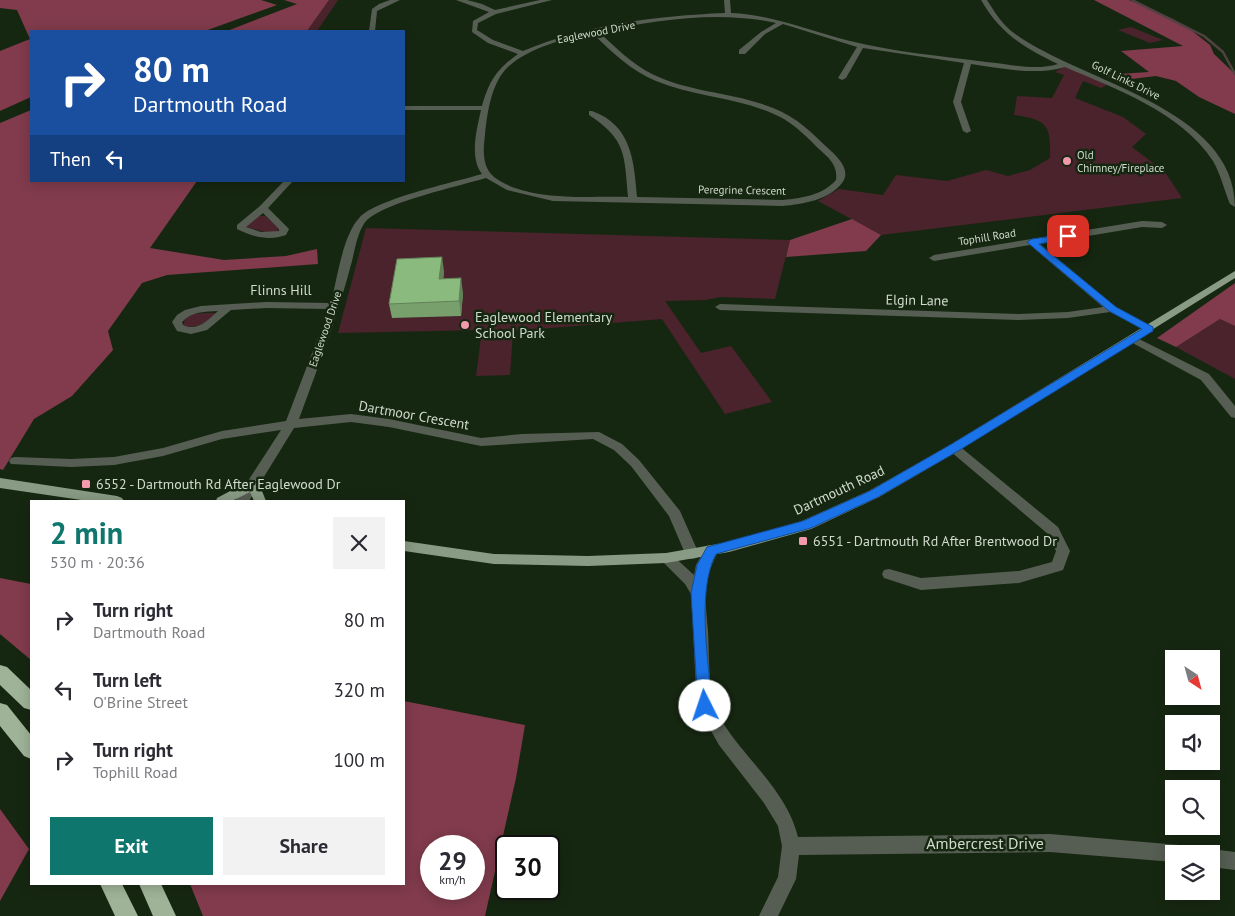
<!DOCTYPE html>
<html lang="en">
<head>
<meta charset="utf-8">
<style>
  body { margin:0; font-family:"PT Sans",sans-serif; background:#f2f2f3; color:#2b2b33; height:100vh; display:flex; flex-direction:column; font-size:19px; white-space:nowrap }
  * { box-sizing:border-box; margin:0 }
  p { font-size:16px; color:#7c7c81 }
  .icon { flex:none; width:28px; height:28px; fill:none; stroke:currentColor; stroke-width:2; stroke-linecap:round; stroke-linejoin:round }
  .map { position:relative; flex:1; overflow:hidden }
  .panel { position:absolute; left:30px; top:500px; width:375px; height:385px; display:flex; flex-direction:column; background:#fff; border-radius:0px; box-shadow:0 2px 12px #0003 }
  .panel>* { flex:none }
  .top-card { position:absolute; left:30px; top:30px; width:375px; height:152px; border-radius:0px; box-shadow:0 2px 12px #0003; background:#1a4fa0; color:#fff; overflow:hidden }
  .needle { width:32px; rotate:144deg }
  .fabs { position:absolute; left:1165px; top:650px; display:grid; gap:10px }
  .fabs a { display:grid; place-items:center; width:55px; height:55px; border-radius:0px; background:#fff; box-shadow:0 2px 12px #0003; font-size:25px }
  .speed { position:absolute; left:420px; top:835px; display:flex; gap:10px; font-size:25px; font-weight:700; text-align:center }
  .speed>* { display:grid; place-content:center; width:65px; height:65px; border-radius:50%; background:#fff; box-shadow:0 2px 12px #0003; line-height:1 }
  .speed small { font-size:12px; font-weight:400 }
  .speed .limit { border:2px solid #111; border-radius:8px; background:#fff; color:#111 }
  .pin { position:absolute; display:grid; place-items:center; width:42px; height:42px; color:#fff; margin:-21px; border-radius:10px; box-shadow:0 2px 8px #0006 }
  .me { position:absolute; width:55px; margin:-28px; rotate:356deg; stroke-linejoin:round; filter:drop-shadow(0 0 4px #0008) }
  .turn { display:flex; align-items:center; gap:18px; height:105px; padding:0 20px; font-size:22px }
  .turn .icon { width:65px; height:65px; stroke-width:2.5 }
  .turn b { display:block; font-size:35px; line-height:42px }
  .then { display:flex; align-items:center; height:48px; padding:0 20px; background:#0003; gap:10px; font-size:19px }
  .round { display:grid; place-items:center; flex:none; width:52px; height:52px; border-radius:0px; background:#f2f2f3 }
  .head { display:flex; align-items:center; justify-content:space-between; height:85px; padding:0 20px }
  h1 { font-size:30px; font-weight:600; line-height:38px; color:#0f766e }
  .action { display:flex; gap:10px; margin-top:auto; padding:10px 20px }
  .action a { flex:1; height:58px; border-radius:0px; background:#0f766e; color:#fff; font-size:20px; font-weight:600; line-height:58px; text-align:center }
  .action a+a { background:#f2f2f3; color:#2b2b33 }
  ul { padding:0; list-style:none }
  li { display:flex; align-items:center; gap:15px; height:70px; padding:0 20px }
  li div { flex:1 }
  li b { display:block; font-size:19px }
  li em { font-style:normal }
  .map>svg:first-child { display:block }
  .green { fill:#4b232c }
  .forest { fill:#813b4c; fill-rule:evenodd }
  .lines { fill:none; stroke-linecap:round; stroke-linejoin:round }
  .stream { stroke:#504241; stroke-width:2.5 }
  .minor { fill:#565e53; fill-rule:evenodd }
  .major { fill:#899b84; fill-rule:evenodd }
  .highway { fill:#9eb398; fill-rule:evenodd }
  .wall { fill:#77a06c }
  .shaded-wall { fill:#618258 }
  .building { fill:#8aba7d; stroke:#618258 }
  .route { fill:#1a73e8; stroke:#114b97 }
  .poi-dot { fill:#f29aac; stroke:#162711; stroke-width:2 }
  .labels { text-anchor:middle; stroke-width:5; stroke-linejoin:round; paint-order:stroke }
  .far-street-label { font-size:11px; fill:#d0dbcd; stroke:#162711 }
  .far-poi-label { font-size:11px; fill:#d0dbcd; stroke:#162711; text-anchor:start }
  .street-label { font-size:14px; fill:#d0dbcd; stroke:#162711 }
  .poi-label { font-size:14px; fill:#d0dbcd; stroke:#162711; text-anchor:start }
  .near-street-label { font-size:16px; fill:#d0dbcd; stroke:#162711 }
</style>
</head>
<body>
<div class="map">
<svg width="1235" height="916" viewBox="0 0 1235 916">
  <rect width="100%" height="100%" fill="#162711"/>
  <g class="green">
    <path d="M329,0H338L317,31H307Z"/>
    <path d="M1131,27L1163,40L1150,43L1118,30Z"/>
    <path d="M1067,65L1109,84L1101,88L1083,81L1075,98L1123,117L1146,134L1132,147L1165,172L1182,198L881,235L818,201L839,189L883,195L896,175L947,181L986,170L1008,176L1030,170L1050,158C1051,124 1047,120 1014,115L1017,96L1052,98L1064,75L1055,72Z"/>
    <path d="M254,216H265L280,229L272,234L243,226Z"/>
    <path d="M366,228L790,240L775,299L720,297L706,300L665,301L701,353L731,346L772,402L725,414L662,319L513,331L510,375L476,376L482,330L338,333Z"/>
    <path d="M205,313H216C205,323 198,329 183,326L185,319L192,314Z"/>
    <path d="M1220,319L1235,326V379L1176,347Z"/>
  </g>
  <g class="forest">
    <path d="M0,0H261L277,5L205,31H31V97L0,111V51L30,39L17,10L0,8Z"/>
    <path d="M284,0H329L307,31H227L297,4Z"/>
    <path d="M1094,0H1129L1173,19L1187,27L1210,45L1214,54L1235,74V114L1199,97L1176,81L1156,76L1115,81L1104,75L1149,72L1121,51L1183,46Z"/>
    <path d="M31,110V181H197L150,248L224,260L286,256L317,249L318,264L167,275L142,283L108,331L113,350L72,396L34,419L3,470L0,469V123Z"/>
    <path d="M852,219L881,235L866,251L786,257L790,240Z"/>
    <path d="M1235,283V326L1220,319L1176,347L1157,338Z"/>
    <path d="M0,578L31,584V660L0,634Z"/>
    <path d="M404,701L525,725L516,778L485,916H203L190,884H404ZM431,846H474V889H431Z"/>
    <path d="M0,809L29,849L0,901Z"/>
  </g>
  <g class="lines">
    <path class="stream" d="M1132,0L1204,36L1223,52L1235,74"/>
    <g class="minor">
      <path d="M390,0H400L377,11L375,31H369L372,9L379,4Z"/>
      <path d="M456,0H467L482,4L495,10L540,0H552L496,14L478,23L477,30L493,40L523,51C587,24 656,16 725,13L724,0H730L731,13C775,15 809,31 850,41C894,52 941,56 986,62C1009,64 1036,71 1058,64C1024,48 1000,33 981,0H987C994,11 1000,21 1010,30C1073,81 1235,105 1235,207L1230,204C1224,190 1221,175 1213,161C1181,112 1116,89 1065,67C1035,76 1001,68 971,64L961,102L971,131L967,133L963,131L953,102L964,63L863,48L846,78L842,80L838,78L857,47L783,24L765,34L745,54H739V50L761,32L776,23C719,10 655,20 599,32C615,47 632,64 652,74C690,93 734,92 773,108C797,117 813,134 831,151C840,159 851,172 842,183C829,200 803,204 783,206L553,201L507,190L486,178C456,187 390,201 368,219C358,228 355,249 352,261C338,315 318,367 299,419L351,414L389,419L481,438L522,434L599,432L622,444L639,460L680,511L699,554L697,558L692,559L687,558L669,516L631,466L614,450L593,439L481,446L389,427L351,422L294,428L249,501H235L281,430L222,439L163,456L114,465L71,467L11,464L9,461L11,458L15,457L71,459L114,457L163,448L222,431L286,421L329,309L266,308L231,310L207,330L191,334L177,331L172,322L177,315L185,310L201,306L266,302L331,303C337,279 343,234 360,217C377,199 455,182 482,174C469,158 477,128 481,110H404V106H482C489,81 497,69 518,54L488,43L472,32L473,21L489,12ZM592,33C611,51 631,71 656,81C697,98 744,97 784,119C797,127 808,138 819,149C829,158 838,165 836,180C823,195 802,198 783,200L637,197C634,162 632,125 592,111H589V115C627,140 624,155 628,197C589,196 527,202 494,177C482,167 483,150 485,135C487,114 491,86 505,70C526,48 564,39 592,33ZM218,311C208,320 197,332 183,325L182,322C192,311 205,312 218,311Z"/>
      <path d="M284,181H293L268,208L289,229L286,235C269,241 253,237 237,229V225L260,206ZM263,213L279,229V231L261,232L246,227Z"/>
      <path d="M1142,221L1162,222L1167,225L1162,228L1142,227L1040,244L1116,307L1153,327L1154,329L1149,332L1110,312L1068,318L1019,320L720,310L715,307L720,304L1019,314L1068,312L1103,307L1030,245L934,261L929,258L934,255Z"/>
      <path d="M1133,336L1209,374L1235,406V418L1231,417L1201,380L1129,341L1128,339L1129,337Z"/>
      <path d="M954,444L958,445L1058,527L1070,551L1063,570L1019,583L921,590L884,578L882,574L884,570L889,569L921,578L1019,571L1052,562L1056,551L1048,534L950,451L948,448Z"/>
      <path d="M712,545L717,546L719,550C702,581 705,597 708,631C709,646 709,697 714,707C736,753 786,786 798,837L1050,834L1179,845L1185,848L1188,854H1174V862L1050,852L799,855L796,879L778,916H759L778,877L782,846L778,826L764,803L719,745L697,706L691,594L685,584L659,558L661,554L666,553L671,554L694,575L696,565L707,546Z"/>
      <path d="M1211,849L1235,852V870L1211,867V854H1204Z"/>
    </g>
    <g class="major">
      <path d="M1235,271V278L958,451L879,497L811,529L729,552L666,563L588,566L494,564L404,551V541L494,554L588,556L666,553L729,542L802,521L869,491L950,445Z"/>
      <path d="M0,478L117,496L122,498L124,501H88L0,488Z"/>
      <path d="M253,479L258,481L266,501H254L250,492L232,501H216L217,498Z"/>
    </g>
    <g class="highway">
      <path d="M0,665L7,667L31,690V710L24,708L0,685Z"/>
      <path d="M0,703L7,705L31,735V759L24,756L0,726Z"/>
      <path d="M100,884H122L138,916H115Z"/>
      <path d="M139,884H161L176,916H153Z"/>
    </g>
  </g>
  <path class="wall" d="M444,271L443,279L463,293L461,316L392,318L389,304Z"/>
  <g class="shaded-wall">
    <path d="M442,257L444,271L442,294L439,279Z"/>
    <path d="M461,278L463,293L461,316L459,301Z"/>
  </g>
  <path class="building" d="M442,257L439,279L461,278L459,301L389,304L397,259Z"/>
  <path class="route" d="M1068,234L1071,235V238L1039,244L1116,307L1153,327V331L958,451L878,497L811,528L716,554C696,591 709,664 712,706L710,711L705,713L700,711L698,706L691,593L697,565L707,547L803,521L870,491L950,445L1142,329L1109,311L1027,242L1032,239Z"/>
  <g class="poi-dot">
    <circle cx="1067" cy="161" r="5"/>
    <circle cx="465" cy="325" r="5"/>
    <rect x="81" y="479" width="10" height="10" rx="2.5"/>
    <rect x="798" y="536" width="10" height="10" rx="2.5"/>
  </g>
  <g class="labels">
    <g class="far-street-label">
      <text transform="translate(596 32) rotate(-11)" y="4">Eaglewood Drive</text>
      <text transform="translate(1126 80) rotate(26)" y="4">Golf Links Drive</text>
      <text transform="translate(742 190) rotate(1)" y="4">Peregrine Crescent</text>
      <text transform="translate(987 237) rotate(-9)" y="4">Tophill Road</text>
      <text transform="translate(325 329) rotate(-71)" y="4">Eaglewood Drive</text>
    </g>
    <g class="far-poi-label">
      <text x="1077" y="159">Old<tspan x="1077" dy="13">Chimney/Fireplace</tspan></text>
    </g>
    <g class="street-label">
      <text x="281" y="295">Flinns Hill</text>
      <text transform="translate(917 300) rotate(1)" y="5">Elgin Lane</text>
      <text transform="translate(414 415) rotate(10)" y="5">Dartmoor Crescent</text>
      <text transform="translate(839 490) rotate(-25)" y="5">Dartmouth Road</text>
    </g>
    <g class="poi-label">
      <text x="475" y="322">Eaglewood Elementary<tspan x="475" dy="16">School Park</tspan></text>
      <text x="96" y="489">6552 - Dartmouth Rd After Eaglewood Dr</text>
      <text x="813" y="546">6551 - Dartmouth Rd After Brentwood Dr</text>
    </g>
    <g class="near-street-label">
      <text x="985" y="849">Ambercrest Drive</text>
    </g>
  </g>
</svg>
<div class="fabs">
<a><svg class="needle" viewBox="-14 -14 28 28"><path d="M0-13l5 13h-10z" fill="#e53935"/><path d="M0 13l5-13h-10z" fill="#7c7c81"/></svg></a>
<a><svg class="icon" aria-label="sound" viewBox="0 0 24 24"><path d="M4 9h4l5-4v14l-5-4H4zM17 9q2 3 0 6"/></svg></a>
<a><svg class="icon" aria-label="search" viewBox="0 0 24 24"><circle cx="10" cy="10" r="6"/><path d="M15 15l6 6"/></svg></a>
<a><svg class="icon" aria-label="layers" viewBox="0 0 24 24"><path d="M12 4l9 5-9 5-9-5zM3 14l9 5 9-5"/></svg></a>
</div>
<div class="speed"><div>29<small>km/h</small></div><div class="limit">30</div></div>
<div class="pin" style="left:1068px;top:236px;background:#d93025"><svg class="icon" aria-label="arrive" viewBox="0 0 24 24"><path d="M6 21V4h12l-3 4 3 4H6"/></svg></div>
<svg class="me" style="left:705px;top:706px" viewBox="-20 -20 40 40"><circle r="19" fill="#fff"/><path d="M0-13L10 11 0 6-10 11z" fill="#1a73e8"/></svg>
<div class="top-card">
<div class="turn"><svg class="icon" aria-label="right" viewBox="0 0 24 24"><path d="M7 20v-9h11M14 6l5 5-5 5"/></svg><div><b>80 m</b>Dartmouth Road</div></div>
<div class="then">Then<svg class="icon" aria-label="left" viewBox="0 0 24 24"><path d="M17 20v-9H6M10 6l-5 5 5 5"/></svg></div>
</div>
<section class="panel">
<div class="head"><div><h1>2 min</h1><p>530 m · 20:36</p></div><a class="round"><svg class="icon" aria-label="close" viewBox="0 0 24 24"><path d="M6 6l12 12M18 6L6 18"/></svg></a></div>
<ul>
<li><svg class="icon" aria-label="right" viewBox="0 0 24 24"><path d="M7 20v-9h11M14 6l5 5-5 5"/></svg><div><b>Turn right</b><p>Dartmouth Road</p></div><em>80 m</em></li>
<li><svg class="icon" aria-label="left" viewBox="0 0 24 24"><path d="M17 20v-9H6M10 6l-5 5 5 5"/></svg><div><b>Turn left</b><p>O'Brine Street</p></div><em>320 m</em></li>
<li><svg class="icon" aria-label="right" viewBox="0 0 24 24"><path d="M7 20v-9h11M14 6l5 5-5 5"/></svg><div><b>Turn right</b><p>Tophill Road</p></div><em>100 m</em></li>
</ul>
<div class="action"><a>Exit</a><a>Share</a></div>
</section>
</div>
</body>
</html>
